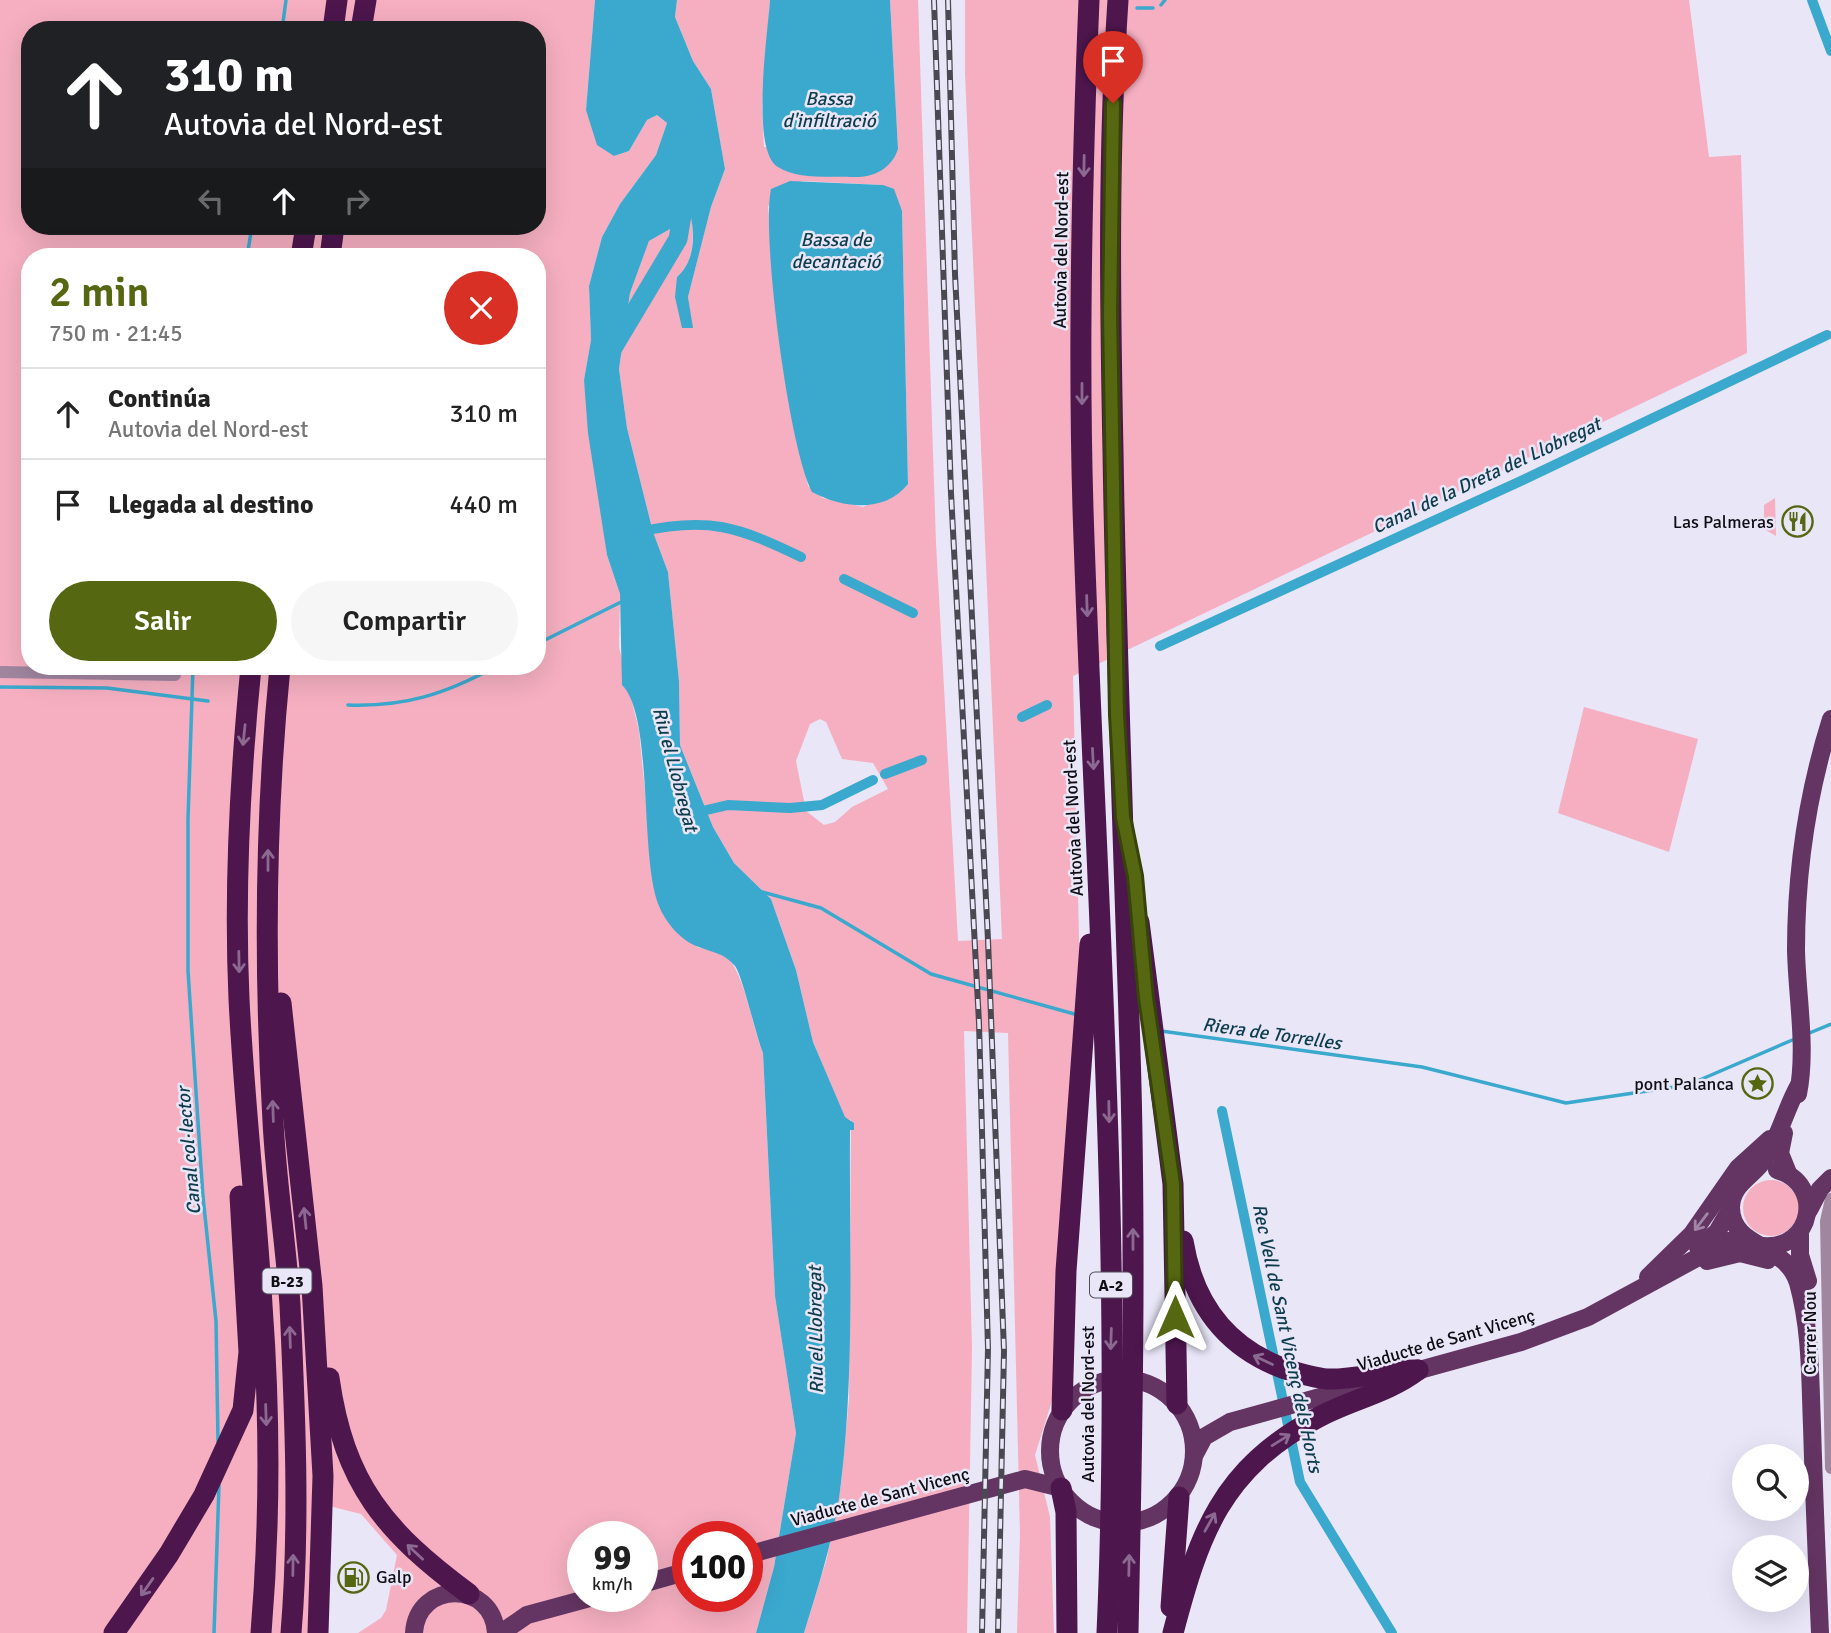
<!DOCTYPE html>
<html lang="es">
<head>
<meta charset="utf-8">
<style>
  body { margin:0; font-family:Signika,sans-serif; background:#f6f6f6; color:#222; height:100vh; display:flex; flex-direction:column; font-size:26px; white-space:nowrap }
  * { box-sizing:border-box; margin:0 }
  p { font-size:23px; color:#767676 }
  .icon { flex:none; width:38px; height:38px; fill:none; stroke:currentColor; stroke-width:2; stroke-linecap:round; stroke-linejoin:round }
  .map { position:relative; flex:1; overflow:hidden }
  .panel { position:absolute; left:21px; top:248px; width:525px; height:427px; display:flex; flex-direction:column; background:#fff; border-radius:28px; box-shadow:0 7px 28px #0002 }
  .panel>* { flex:none }
  .banner { position:absolute; left:21px; top:21px; width:525px; height:214px; border-radius:28px; box-shadow:0 7px 28px #0002; background:#202124; color:#fff; overflow:hidden }
  .tools { position:absolute; left:1732px; top:1444px; display:grid; gap:14px }
  .tools a { display:grid; place-items:center; width:77px; height:77px; border-radius:50%; background:#fff; box-shadow:0 7px 28px #0002; font-size:35px }
  .speed { position:absolute; left:567px; top:1521px; display:flex; gap:14px; font-size:35px; font-weight:700; text-align:center }
  .speed>* { display:grid; place-content:center; width:91px; height:91px; border-radius:50%; background:#fff; box-shadow:0 7px 28px #0002; line-height:1 }
  .speed small { font-size:18px; font-weight:400 }
  .speed .limit { border:10px solid #d22; background:#fff; color:#111 }
  .pin { position:absolute; display:grid; place-items:center; width:60px; height:60px; color:#fff; margin:-72px -30px; border-radius:50% 50% 50% 0; rotate:-45deg; box-shadow:0 0 7px #0007 }
  .pin .icon { rotate:45deg }
  .me { position:absolute; width:77px; margin:-38px; rotate:0deg; stroke-linejoin:round; filter:drop-shadow(0 0 5px #0008) }
  .turn { display:flex; align-items:center; gap:24px; height:147px; padding:0 28px; font-size:32px }
  .turn .icon { width:91px; height:91px; stroke-width:2.5 }
  .turn b { display:block; font-size:49px; line-height:60px }
  .lanes { display:flex; align-items:center; height:66px; padding:0 28px; background:#0003; justify-content:center; gap:35px; direction:ltr }
  .lanes .off { opacity:.35 }
  .round { display:grid; place-items:center; flex:none; width:74px; height:74px; border-radius:37px; background:#f6f6f6 }
  .headline { display:flex; align-items:center; justify-content:space-between; height:119px; padding:0 28px }
  h1 { font-size:42px; font-weight:600; line-height:52px; color:#556711 }
  .primary-button { display:flex; gap:14px; margin-top:auto; padding:14px 28px }
  .primary-button a { flex:1; height:80px; border-radius:42px; background:#556711; color:#fff; font-size:28px; font-weight:600; line-height:80px; text-align:center }
  .primary-button a+a { background:#f6f6f6; color:#222 }
  ul { padding:0; list-style:none }
  li { display:flex; align-items:center; gap:21px; height:91px; padding:0 28px; border-top:2px solid #e0e0e0 }
  li div { flex:1 }
  li b { display:block; font-size:26px }
  li em { font-style:normal }
  .map>svg:first-child { display:block }
  .green { fill:#f5afc1; fill-rule:evenodd }
  .water { fill:#3ba8cd }
  .lines { fill:none; stroke-linecap:round; stroke-linejoin:round }
  .stream { stroke:#3ba8cd; stroke-width:3.5 }
  .canal { stroke:#3ba8cd; stroke-width:10 }
  .river { stroke:#3ba8cd; stroke-width:19 }
  .minor { stroke:#a186a0; stroke-width:12 }
  .primary { stroke:#643563; stroke-width:18 }
  .motorway { stroke:#4d164d; stroke-width:21 }
  .rail-casing { stroke:#4a4952; stroke-width:6 }
  .rail { stroke:#e8e6f7; stroke-width:3.5; stroke-dasharray:10; stroke-linecap:butt }
  .oneway { stroke:#8b6991 }
  .oneway2 { stroke:#9f85a6 }
  .route-casing { stroke:#37430b; stroke-width:18 }
  .route { stroke:#556711; stroke-width:12 }
  .labels { text-anchor:middle; stroke-width:5; stroke-linejoin:round; paint-order:stroke }
  .shield { fill:#e8e6f7; stroke:#504f58; stroke-width:2 }
  .shield-label { font-size:16px; font-weight:bold; fill:#0f0e14 }
  .street-label { font-size:18px; fill:#0f0e14; stroke:#e8e6f7 }
  .poi-label { font-size:18px; fill:#0f0e14; stroke:#e8e6f7; text-anchor:end }
  .water-label { font-size:19px; font-style:italic; fill:#0e3d4d; stroke:#e8e6f7 }
</style>
</head>
<body>
<div class="map">
<svg width="1831" height="1633" viewBox="0 0 1831 1633">
  <rect width="100%" height="100%" fill="#e8e6f7"/>
  <g class="green">
    <path d="M0,0H595L586,110L614,156L629,151L647,120L657,115L667,123L656,155L620,204L602,237L589,286L591,340L584,380L607,555L620,594L619,647L639,731L652,863L697,947C705,949 717,950 724,954C744,969 752,1027 763,1053L775,1296L796,1433L774,1567L756,1633H358L381,1618L386,1610L397,1555L361,1514L329,1506L322,1633H0ZM30,30H537V226H30ZM30,257H537V667H30ZM583,1536H642V1596H583ZM688,1536H747V1596H688Z"/>
    <path d="M677,0H770L762,107L764,147L898,149L890,0H918L936,543L958,941L1002,939L965,73V0H1689L1709,157L1741,155L1747,353L1073,676L1080,983L1056,1388L1035,1455L1050,1517L1054,1633H1017L1020,1534L1008,1033L964,1031L972,1349L967,1633H804L827,1558L841,1485L849,1399L851,1120L845,1118L813,1042L796,970L771,899L734,863L713,827L680,745L679,681L668,572L653,532L627,428L619,369L630,293L649,241L692,216C693,239 695,261 677,277L692,327L688,297L711,207L725,169L711,89L693,61L675,17ZM802,181L883,185L902,211L908,484L863,507L823,498L808,486L783,368L768,206ZM820,719L826,722L842,759L873,763L888,789L852,807L835,822L824,825L806,811L796,761L810,724Z"/>
    <path d="M1775,498L1776,536L1764,529V505Z"/>
    <path d="M1584,707L1698,739L1669,852L1558,813Z"/>
    <circle cx="1771" cy="1208" r="28"/>
  </g>
  <g class="water">
    <path d="M595,0H677L675,17L693,61L711,89L725,169L711,207L688,297L693,328H682L675,297L677,277C694,262 695,238 691,217L649,241L630,293L619,369L627,428L653,532L668,572L679,681L680,745L713,827L734,863L771,899L796,970L813,1042L845,1117L854,1123V1130H850C849,1247 855,1367 841,1483C835,1535 819,1584 804,1633H756L774,1567L796,1433L775,1296L763,1053C756,1036 742,974 735,966C724,953 714,953 699,947C681,941 666,923 659,906C639,859 654,716 622,685L620,594L607,555L588,433L584,380L591,340L589,286L602,237L620,204L656,155L667,123L657,115L647,120L629,151L614,156L597,145L586,110Z"/>
    <path d="M770,0H890L898,149C891,170 872,178 852,177C828,176 798,180 778,167C750,151 768,32 770,0Z"/>
    <path d="M790,181L883,185L894,189L902,211L908,484C884,514 842,508 812,492C789,450 761,236 771,189Z"/>
  </g>
  <g class="lines">
    <g class="stream">
      <path d="M1161,5L1165,0"/>
      <path d="M1137,8H1153"/>
      <path d="M282,30L286,0"/>
      <path d="M247,257L252,226"/>
      <path d="M537,644L623,601"/>
      <path d="M193,667L188,819V971L203,1197L216,1321L218,1442"/>
      <path d="M0,687L107,688L208,701"/>
      <path d="M348,705C405,707 445,694 495,667"/>
      <path d="M762,892L821,908L931,974L1078,1015"/>
      <path d="M1161,1031L1422,1067L1566,1103L1688,1085L1797,1038"/>
      <path d="M1807,1034L1831,1024"/>
      <path d="M214,1633L219,1485"/>
    </g>
    <g class="canal">
      <path d="M1812,0L1831,51"/>
      <path d="M639,532C709,516 738,527 801,557"/>
      <path d="M844,579L913,613"/>
      <path d="M1160,646L1523,480L1827,335"/>
      <path d="M1022,717L1047,705"/>
      <path d="M885,774L922,760"/>
      <path d="M694,813L728,805L790,808L822,805L873,780"/>
      <path d="M1222,1111L1300,1482L1392,1633"/>
    </g>
    <path class="river" d="M613,348L678,239L685,197"/>
    <g class="minor">
      <path d="M0,672L175,675"/>
      <path d="M1831,1199L1826,1221L1831,1468"/>
    </g>
    <g class="primary">
      <path d="M1799,1085C1786,1108 1780,1135 1766,1157C1755,1176 1731,1183 1731,1208C1732,1249 1786,1243 1798,1283C1811,1330 1810,1378 1812,1426C1814,1495 1817,1564 1820,1633"/>
      <path d="M1798,1094C1807,1048 1797,997 1796,950C1796,870 1807,795 1831,719"/>
      <path d="M1784,1133L1780,1153L1788,1173"/>
      <path d="M1809,1210L1820,1189L1831,1178"/>
      <path d="M1800,1233V1255L1808,1281"/>
      <path d="M1763,1246C1813,1250 1825,1184 1777,1170"/>
      <path d="M1698,1247L1717,1232L1731,1208"/>
      <path d="M1707,1261L1740,1253L1768,1260"/>
      <path d="M1648,1277L1692,1234L1738,1168L1770,1139"/>
      <path d="M1405,1374L1521,1342L1588,1317L1728,1241L1753,1243"/>
      <circle cx="1122" cy="1451" r="72"/>
      <path d="M1195,1454L1204,1437L1230,1422L1378,1381"/>
      <path d="M747,1555L1025,1479L1061,1488"/>
      <path d="M642,1584L688,1571"/>
      <path d="M414,1633C417,1580 493,1580 496,1633"/>
      <path d="M501,1633L527,1615L597,1596"/>
    </g>
    <g class="motorway">
      <path d="M1089,0C1082,169 1078,340 1083,509C1095,884 1124,1258 1107,1633"/>
      <path d="M1118,0C1108,150 1110,301 1113,451C1116,651 1124,851 1130,1050C1136,1244 1132,1439 1128,1633"/>
      <path d="M333,30L337,0"/>
      <path d="M361,30L366,0"/>
      <path d="M301,257L306,226"/>
      <path d="M330,257L334,226"/>
      <path d="M251,667C240,777 234,888 239,999C244,1102 256,1203 262,1305C270,1413 270,1525 261,1633"/>
      <path d="M280,667C265,817 264,970 273,1121C276,1183 286,1244 290,1305C295,1414 300,1525 291,1633"/>
      <path d="M1139,922L1173,1184L1177,1404"/>
      <path d="M281,1003L312,1286L323,1476L318,1633"/>
      <path d="M1183,1241C1193,1303 1225,1347 1285,1369C1298,1373 1314,1378 1327,1379C1358,1380 1387,1369 1418,1370"/>
      <path d="M329,1378C344,1484 385,1532 469,1594"/>
      <path d="M1062,1410L1066,1271L1090,944"/>
      <path d="M1061,1488L1066,1512L1067,1633"/>
      <path d="M1171,1607L1179,1497"/>
      <path d="M114,1633L169,1554L204,1495L243,1410L249,1352L240,1196"/>
      <path d="M1173,1633C1199,1534 1221,1469 1317,1418C1350,1400 1388,1393 1418,1370"/>
    </g>
    <defs>
      <g id="rail">
        <path d="M934,0L951,493L979,1023L988,1348L982,1633"/>
        <path d="M948,0L955,274L988,940L1004,1351L998,1633"/>
      </g>
    </defs>
    <use href="#rail" class="rail-casing"/>
    <use href="#rail" class="rail"/>
  </g>
  <defs><path id="oneway-shaft" d="M-6 0H5M1.5-3L5.5 0L1.5 3" fill="none" stroke-width="1.6" stroke-linecap="round" stroke-linejoin="round" transform="scale(1.75)"/></defs>
  <g class="oneway">
    <use href="#oneway-shaft" transform="translate(1084 166) rotate(91)"/>
    <use href="#oneway-shaft" transform="translate(1082 394) rotate(90)"/>
    <use href="#oneway-shaft" transform="translate(1087 606) rotate(88)"/>
    <use href="#oneway-shaft" transform="translate(244 735) rotate(96)"/>
    <use href="#oneway-shaft" transform="translate(1093 759) rotate(87)"/>
    <use href="#oneway-shaft" transform="translate(268 860) rotate(-90)"/>
    <use href="#oneway-shaft" transform="translate(239 962) rotate(89)"/>
    <use href="#oneway-shaft" transform="translate(273 1111) rotate(-92)"/>
    <use href="#oneway-shaft" transform="translate(1109 1112) rotate(89)"/>
    <use href="#oneway-shaft" transform="translate(305 1218) rotate(-96)"/>
    <use href="#oneway-shaft" transform="translate(1133 1239) rotate(-90)"/>
    <use href="#oneway-shaft" transform="translate(290 1337) rotate(-92)"/>
    <use href="#oneway-shaft" transform="translate(1111 1339) rotate(92)"/>
    <use href="#oneway-shaft" transform="translate(1263 1360) rotate(-155)"/>
    <use href="#oneway-shaft" transform="translate(266 1415) rotate(88)"/>
    <use href="#oneway-shaft" transform="translate(1281 1440) rotate(-32)"/>
    <use href="#oneway-shaft" transform="translate(1210 1522) rotate(-61)"/>
    <use href="#oneway-shaft" transform="translate(415 1552) rotate(-137)"/>
    <use href="#oneway-shaft" transform="translate(293 1565) rotate(-89)"/>
    <use href="#oneway-shaft" transform="translate(1129 1565) rotate(-89)"/>
    <use href="#oneway-shaft" transform="translate(147 1587) rotate(125)"/>
  </g>
  <use class="oneway2" href="#oneway-shaft" transform="translate(1701 1222) rotate(127)"/>
  <g class="lines">
    <defs>
      <path id="route" d="M1113,103L1110,315L1117,715L1123,817L1135,876L1146,998L1173,1184L1175,1317"/>
    </defs>
    <use href="#route" class="route-casing"/>
    <use href="#route" class="route"/>
  </g>
  <defs>
    <symbol id="restaurant-ring" viewBox="-11 -11 22 22"><circle r="9.5" fill="#e8e6f7" stroke="#556711" stroke-width="1.5"/><path d="M-5-6h1v4h1v-4h1v4h1v-4h1v5L-1.5 .5V6h-2V.5L-5-1ZM5-6V6H3V1.5H1.5Q1.5-4 5-6Z" fill="#556711"/></symbol>
    <symbol id="sight-ring" viewBox="-11 -11 22 22"><circle r="9.5" fill="#e8e6f7" stroke="#556711" stroke-width="1.5"/><path d="M0-6L1.8-2.2L6-1.7L2.9 1.2L3.7 5.4L0 3.3L-3.7 5.4L-2.9 1.2L-6-1.7L-1.8-2.2Z" fill="#556711"/></symbol>
    <symbol id="fuel-ring" viewBox="-11 -11 22 22"><circle r="9.5" fill="#e8e6f7" stroke="#556711" stroke-width="1.5"/><path d="M-5.5-6h7V0h2V4h1.3V-2.5L3-4.5l.8-.8L6-3V5H2.5V1h-1V6h-7ZM-4.2-4.7v3.2H.2V-4.7Z" fill="#556711"/></symbol>
  </defs>
  <g fill-rule="evenodd">
    <use href="#restaurant-ring" x="1780" y="504" width="35" height="35"/>
    <use href="#sight-ring" x="1740" y="1066" width="35" height="35"/>
    <use href="#fuel-ring" x="336" y="1560" width="35" height="35"/>
  </g>
  <g class="labels">
    <g class="shield">
      <rect x="262.5" y="1268.5" width="49" height="25" rx="5"/>
      <rect x="1090" y="1272.5" width="42" height="25" rx="5"/>
    </g>
    <g class="shield-label">
      <text x="287" y="1287">B-23</text>
      <text x="1111" y="1291">A-2</text>
    </g>
    <g class="street-label">
      <text transform="translate(1061 250) rotate(-89)" y="6">Autovia del Nord-est</text>
      <text transform="translate(1073 818) rotate(-93)" y="6">Autovia del Nord-est</text>
      <text transform="translate(1810 1333) rotate(-90)" y="6">Carrer Nou</text>
      <text transform="translate(1446 1340) rotate(-16)" y="6">Viaducte de Sant Vicenç</text>
      <text transform="translate(1088 1404) rotate(-90)" y="6">Autovia del Nord-est</text>
      <text transform="translate(880 1497) rotate(-15)" y="6">Viaducte de Sant Vicenç</text>
    </g>
    <g class="poi-label">
      <text x="1774" y="528">Las Palmeras</text>
      <text x="1734" y="1090">pont Palanca</text>
      <text x="376" y="1583" text-anchor="start">Galp</text>
    </g>
    <g class="water-label">
      <text x="829" y="105">Bassa<tspan x="829" dy="22">d'infiltració</tspan></text>
      <text x="836" y="246">Bassa de<tspan x="836" dy="22">decantació</tspan></text>
      <text transform="translate(1486 475) rotate(-25)" y="7">Canal de la Dreta del Llobregat</text>
      <text transform="translate(676 769) rotate(75)" y="7">Riu el Llobregat</text>
      <text transform="translate(1272 1033) rotate(8)" y="7">Riera de Torrelles</text>
      <text transform="translate(188 1151) rotate(-95)" y="7">Canal col·lector</text>
      <text transform="translate(815 1330) rotate(-91)" y="7">Riu el Llobregat</text>
      <text transform="translate(1288 1338) rotate(78)" y="7">Rec Vell de Sant Vicenç dels Horts</text>
    </g>
  </g>
</svg>
<div class="tools">
<a><svg class="icon" aria-label="search" viewBox="0 0 24 24"><circle cx="10" cy="10" r="6"/><path d="M15 15l6 6"/></svg></a>
<a><svg class="icon" aria-label="layers" viewBox="0 0 24 24"><path d="M12 4l9 5-9 5-9-5zM3 14l9 5 9-5"/></svg></a>
</div>
<div class="speed"><div>99<small>km/h</small></div><div class="limit">100</div></div>
<div class="pin" style="left:1113px;top:103px;background:#d93025"><svg class="icon" aria-label="arrive" viewBox="0 0 24 24"><path d="M6 21V4h12l-3 4 3 4H6"/></svg></div>
<svg class="me" style="left:1175px;top:1317px" viewBox="-20 -20 40 40"><path d="M0-17L14 15 0 8-14 15z" fill="#556711" stroke="#fff" stroke-width="4"/></svg>
<div class="banner">
<div class="turn"><svg class="icon" aria-label="ahead" viewBox="0 0 24 24"><path d="M12 20V5M6 11l6-6 6 6"/></svg><div><b>310 m</b>Autovia del Nord-est</div></div>
<div class="lanes"><svg class="icon off" aria-label="left" viewBox="0 0 24 24"><path d="M17 20v-9H6M10 6l-5 5 5 5"/></svg><svg class="icon" aria-label="ahead" viewBox="0 0 24 24"><path d="M12 20V5M6 11l6-6 6 6"/></svg><svg class="icon off" aria-label="right" viewBox="0 0 24 24"><path d="M7 20v-9h11M14 6l5 5-5 5"/></svg></div>
</div>
<section class="panel">
<div class="headline"><div><h1>2 min</h1><p>750 m · 21:45</p></div><a class="round" style="background:#d93025;color:#fff"><svg class="icon" aria-label="close" viewBox="0 0 24 24"><path d="M6 6l12 12M18 6L6 18"/></svg></a></div>
<ul>
<li><svg class="icon" aria-label="ahead" viewBox="0 0 24 24"><path d="M12 20V5M6 11l6-6 6 6"/></svg><div><b>Continúa</b><p>Autovia del Nord-est</p></div><em>310 m</em></li>
<li><svg class="icon" aria-label="arrive" viewBox="0 0 24 24"><path d="M6 21V4h12l-3 4 3 4H6"/></svg><div><b>Llegada al destino</b></div><em>440 m</em></li>
</ul>
<div class="primary-button"><a>Salir</a><a>Compartir</a></div>
</section>
</div>
</body>
</html>
